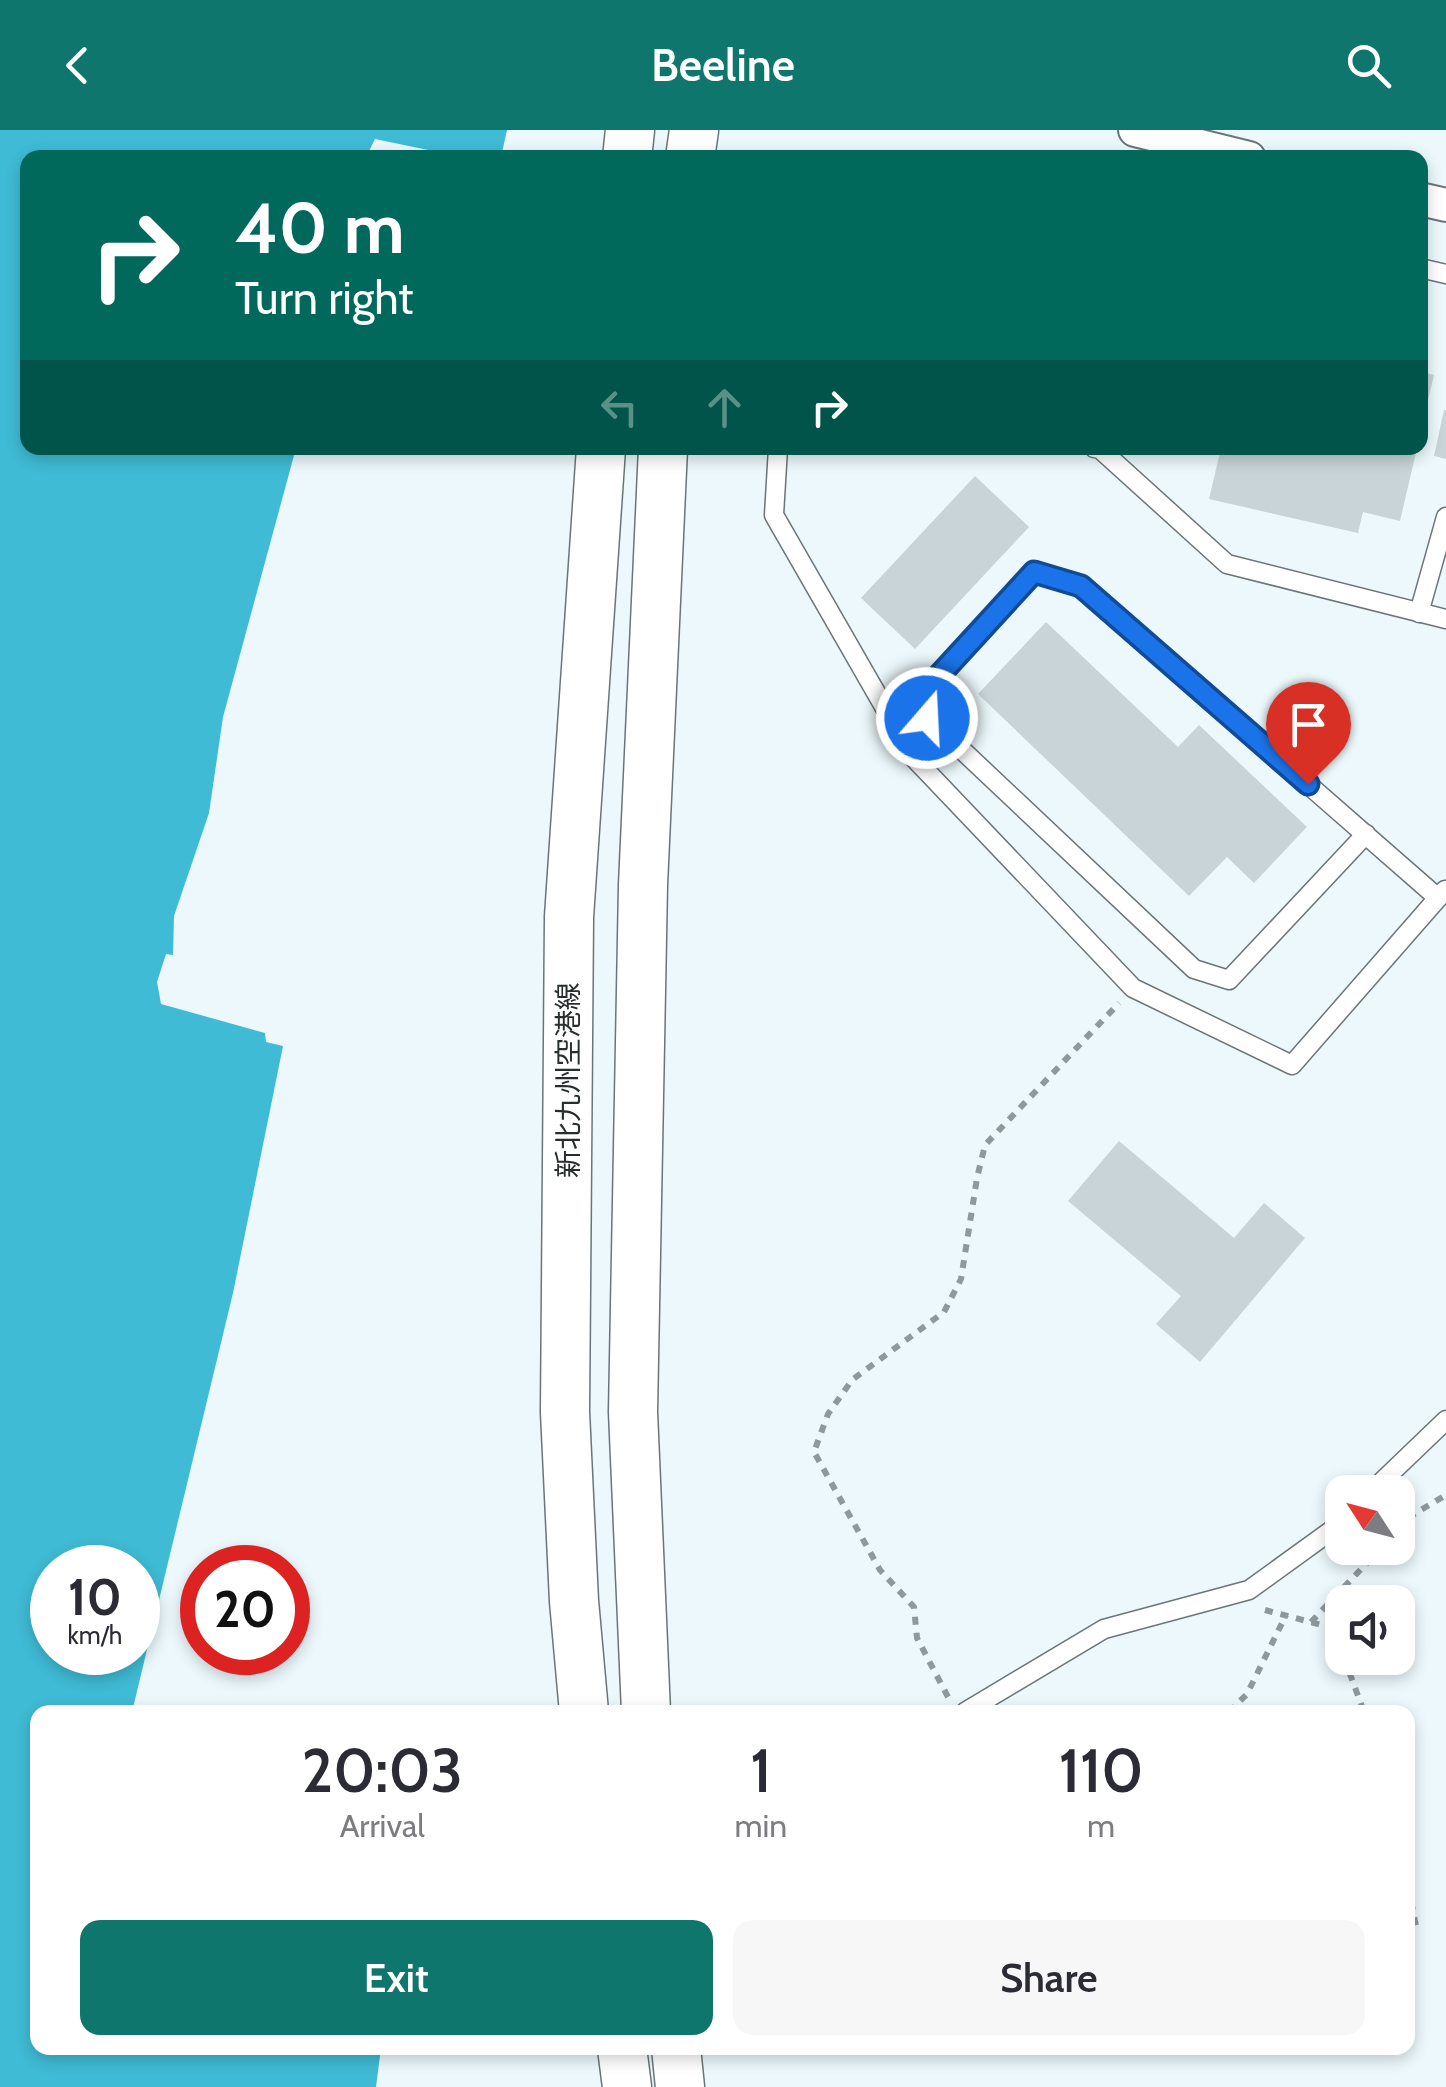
<!DOCTYPE html>
<html lang="en">
<head>
<meta charset="utf-8">
<style>
  body { margin:0; font-family:Cabin,"Noto Sans JP",sans-serif; background:#f7f7f7; color:#2b2b33; height:100vh; display:flex; flex-direction:column; font-size:38px; white-space:nowrap }
  * { box-sizing:border-box; margin:0 }
  p { font-size:32px; color:#7c7c81 }
  .icon { flex:none; width:55px; height:55px; fill:none; stroke:currentColor; stroke-width:2; stroke-linecap:round; stroke-linejoin:round }
  .map { position:relative; flex:1; overflow:hidden }
  .sheet { position:absolute; left:30px; top:1575px; width:1385px; height:350px; display:flex; flex-direction:column; background:#fff; border-radius:20px; box-shadow:0 5px 15px #0003 }
  .sheet>* { flex:none }
  .guide { position:absolute; left:20px; top:20px; width:1408px; height:305px; border-radius:20px; box-shadow:0 5px 15px #0003; background:#00695c; color:#fff; overflow:hidden }
  .needle { width:65px; rotate:306deg }
  .tools { position:absolute; left:1325px; top:1345px; display:grid; gap:20px }
  .tools a { display:grid; place-items:center; width:90px; height:90px; border-radius:20px; background:#fff; box-shadow:0 5px 15px #0003; font-size:50px }
  .speed { position:absolute; left:30px; top:1415px; display:flex; gap:20px; font-size:50px; font-weight:700; text-align:center }
  .speed>* { display:grid; place-content:center; width:130px; height:130px; border-radius:50%; background:#fff; box-shadow:0 5px 15px #0003; line-height:1 }
  .speed small { font-size:25px; font-weight:400 }
  .speed .limit { border:15px solid #d22; background:#fff; color:#111 }
  .pin { position:absolute; display:grid; place-items:center; width:85px; height:85px; color:#fff; margin:-102px -42px; border-radius:50% 50% 50% 0; rotate:-45deg; box-shadow:0 0 10px #0007 }
  .pin .icon { rotate:45deg }
  .me { position:absolute; width:110px; margin:-55px; rotate:19deg; stroke-linejoin:round; filter:drop-shadow(0 0 8px #0008) }
  .turn { display:flex; align-items:center; gap:35px; height:210px; padding:0 50px; font-size:45px }
  .turn .icon { width:130px; height:130px; stroke-width:2.5 }
  .turn b { display:block; font-size:70px; line-height:85px }
  .lanes { display:flex; align-items:center; height:95px; padding:0 50px; background:#0003; justify-content:center; gap:50px; direction:ltr }
  .lanes .off { opacity:.35 }
  .eta { display:flex; justify-content:space-evenly; align-items:center; height:170px; text-align:center }
  .eta b { font-size:60px; font-weight:600; line-height:70px }
  .action { display:flex; gap:20px; margin-top:auto; padding:20px 50px }
  .action a { flex:1; height:115px; border-radius:20px; background:#0f766e; color:#fff; font-size:40px; font-weight:600; line-height:115px; text-align:center }
  .action a+a { background:#f7f7f7; color:#2b2b33 }
  header { display:flex; justify-content:space-between; align-items:center; height:130px; padding:0 50px; background:#0f766e; color:#fff; font-size:45px; font-weight:600 }
  .map>svg:first-child { display:block }
  .water { fill:#3fbbd5; fill-rule:evenodd }
  .building { fill:#c8d4d7 }
  .lines { fill:none; stroke-linecap:round; stroke-linejoin:round }
  .service-casing { stroke:#6a7578; stroke-width:21 }
  .minor-casing { stroke:#6a7578; stroke-width:36 }
  .secondary-casing { stroke:#6a7578; stroke-width:51 }
  .path { stroke:#8f989b; stroke-width:6; stroke-dasharray:8 8; stroke-linecap:butt }
  .service { stroke:#fff; stroke-width:18 }
  .minor { stroke:#fff; stroke-width:32 }
  .secondary { stroke:#fff; stroke-width:48 }
  .route-casing { stroke:#114b97; stroke-width:25 }
  .route { stroke:#1a73e8; stroke-width:18 }
  .labels { text-anchor:middle; stroke-width:10; stroke-linejoin:round; paint-order:stroke }
  .street-label { font-size:28px; fill:#282d2e; stroke:#fff }
</style>
</head>
<body>
<header><svg class="icon" aria-label="back" viewBox="0 0 24 24"><path d="M15 5l-7 7 7 7"/></svg>Beeline<svg class="icon" aria-label="search" viewBox="0 0 24 24"><circle cx="10" cy="10" r="6"/><path d="M15 15l6 6"/></svg></header>
<div class="map">
<svg width="1446" height="1957" viewBox="0 0 1446 1957">
  <rect width="100%" height="100%" fill="#ecf8fc"/>
  <path class="water" d="M0,0H507L501,27H462L375,9L366,27L28,28V318H296L223,587L209,683L174,786L173,825L166,824L157,852L161,874L265,903L266,912L283,916L233,1163L132,1582H38V1918H381L376,1957H0ZM52,1438H138V1522H52Z"/>
  <g class="building">
    <path d="M1420,241L1434,245L1421,300H1420Z"/>
    <path d="M1444,280H1446V329L1434,326Z"/>
    <path d="M1221,318H1417L1400,391L1363,382L1358,403L1209,369Z"/>
    <path d="M975,346L1029,397L915,519L861,468Z"/>
    <path d="M1046,492L1178,617L1199,595L1307,697L1254,753L1227,727L1189,766L978,564Z"/>
    <path d="M1119,1011L1234,1108L1264,1073L1305,1108L1200,1232L1156,1194L1181,1166L1068,1071Z"/>
  </g>
  <g class="lines">
    <defs>
      <g id="service">
        <path d="M1420,138L1446,144"/>
        <path d="M778,318L774,385L913,627L1133,858L1292,935L1445,760"/>
        <path d="M1094,318L1100,319L1227,434L1446,489"/>
        <path d="M1419,483L1446,387"/>
        <path d="M1366,704L1229,850L1194,839L927,587L935,551L1035,442L1081,456L1438,768"/>
        <path d="M1371,1362L1446,1290"/>
        <path d="M965,1582L1104,1499L1249,1460L1332,1400L1342,1390"/>
      </g>
      <g id="minor">
        <path d="M1135,0L1249,28"/>
        <path d="M1420,69L1446,75"/>
      </g>
      <g id="secondary">
        <path d="M627,28L630,0"/>
        <path d="M690,28L694,0"/>
        <path d="M584,1582L574,1471L565,1282L569,787L601,318"/>
        <path d="M646,1582L633,1282L643,755L663,318"/>
        <path d="M622,1918L627,1957"/>
        <path d="M676,1918L680,1957"/>
      </g>
    </defs>
    <use href="#service" class="service-casing"/>
    <use href="#minor" class="minor-casing"/>
    <use href="#secondary" class="secondary-casing"/>
    <g class="path">
      <path d="M1398,1400L1409,1387L1446,1365"/>
      <path d="M1265,1480L1333,1498L1342,1525"/>
      <path d="M1311,1492L1381,1418"/>
      <path d="M1344,1528L1364,1582"/>
      <path d="M948,1567L917,1508L914,1477L880,1440L814,1322L828,1284L852,1250L944,1182L961,1149L977,1048L985,1015L1119,873"/>
      <path d="M1229,1582L1247,1564L1286,1485"/>
      <path d="M1408,1756L1417,1801"/>
    </g>
    <use href="#service" class="service"/>
    <use href="#minor" class="minor"/>
    <use href="#secondary" class="secondary"/>
  </g>
  <g class="lines">
    <defs>
      <path id="route" d="M927,588L934,551L1034,442L1081,456L1308,654"/>
    </defs>
    <use href="#route" class="route-casing"/>
    <use href="#route" class="route"/>
  </g>
  <g class="labels">
    <g class="street-label">
      <text transform="translate(568 950) rotate(-90)" y="10">新北九州空港線</text>
    </g>
  </g>
</svg>
<div class="tools">
<a><svg class="needle" viewBox="-14 -14 28 28"><path d="M0-13l5 13h-10z" fill="#e53935"/><path d="M0 13l5-13h-10z" fill="#7c7c81"/></svg></a>
<a><svg class="icon" aria-label="sound" viewBox="0 0 24 24"><path d="M4 9h4l5-4v14l-5-4H4zM17 9q2 3 0 6"/></svg></a>
</div>
<div class="speed"><div>10<small>km/h</small></div><div class="limit">20</div></div>
<div class="pin" style="left:1308px;top:654px;background:#d93025"><svg class="icon" aria-label="arrive" viewBox="0 0 24 24"><path d="M6 21V4h12l-3 4 3 4H6"/></svg></div>
<svg class="me" style="left:927px;top:588px" viewBox="-20 -20 40 40"><circle r="17" fill="#1a73e8" stroke="#fff" stroke-width="3"/><path d="M0-11L8 9 0 5-8 9z" fill="#fff"/></svg>
<div class="guide">
<div class="turn"><svg class="icon" aria-label="right" viewBox="0 0 24 24"><path d="M7 20v-9h11M14 6l5 5-5 5"/></svg><div><b>40 m</b>Turn right</div></div>
<div class="lanes"><svg class="icon off" aria-label="left" viewBox="0 0 24 24"><path d="M17 20v-9H6M10 6l-5 5 5 5"/></svg><svg class="icon off" aria-label="ahead" viewBox="0 0 24 24"><path d="M12 20V5M6 11l6-6 6 6"/></svg><svg class="icon" aria-label="right" viewBox="0 0 24 24"><path d="M7 20v-9h11M14 6l5 5-5 5"/></svg></div>
</div>
<section class="sheet">
<div class="eta">
<div><b>20:03</b><p>Arrival</p></div>
<div><b>1</b><p>min</p></div>
<div><b>110</b><p>m</p></div>
</div>
<div class="action"><a>Exit</a><a>Share</a></div>
</section>
</div>
</body>
</html>
